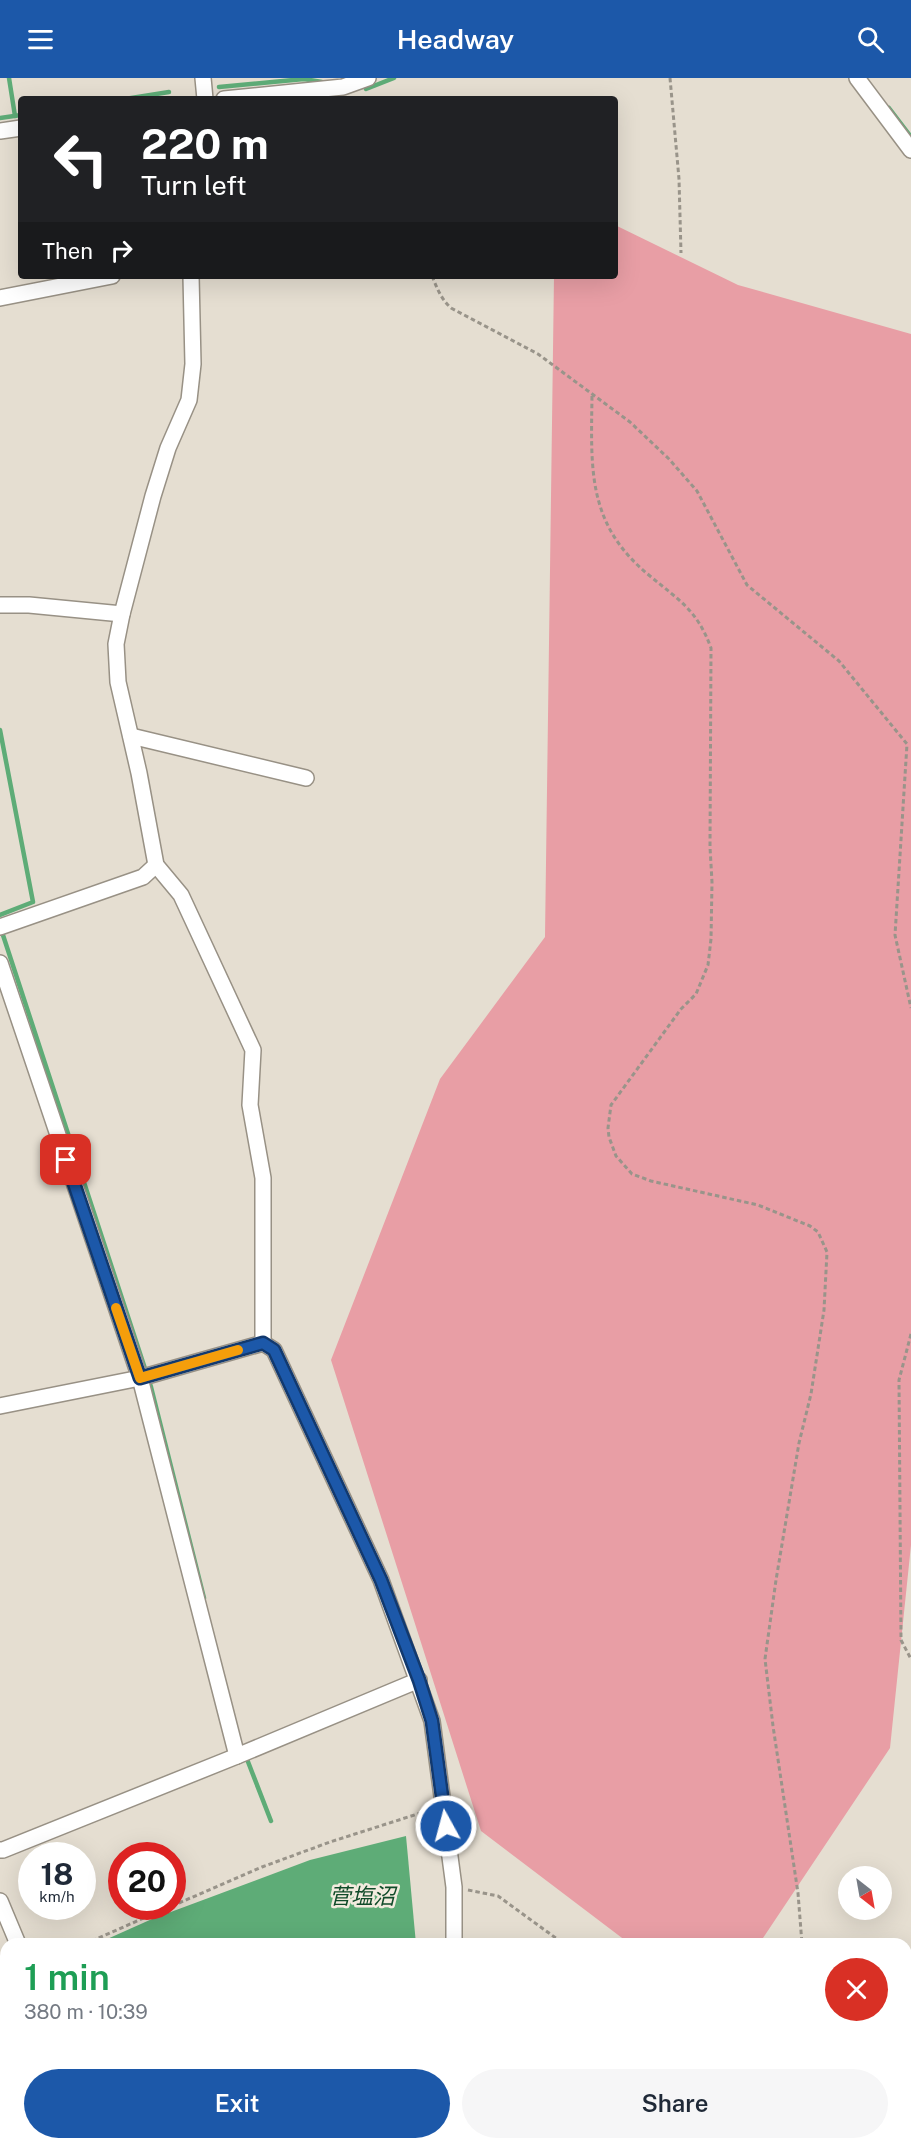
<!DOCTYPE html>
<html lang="en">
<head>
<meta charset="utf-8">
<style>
  body { margin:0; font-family:"Public Sans","Noto Sans JP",sans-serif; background:#f6f6f7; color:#1f2937; height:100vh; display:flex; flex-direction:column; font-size:22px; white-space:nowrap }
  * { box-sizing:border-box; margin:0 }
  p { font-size:20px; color:#747a83 }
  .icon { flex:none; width:33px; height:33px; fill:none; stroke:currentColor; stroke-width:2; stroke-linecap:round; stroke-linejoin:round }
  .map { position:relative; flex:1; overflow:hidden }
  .panel { position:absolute; left:0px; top:1860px; width:912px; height:212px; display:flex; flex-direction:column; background:#fff; border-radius:18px 18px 0 0; box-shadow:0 6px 24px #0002 }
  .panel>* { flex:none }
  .guide { position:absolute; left:18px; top:18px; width:600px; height:183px; border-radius:6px; box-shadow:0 6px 24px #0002; background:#202124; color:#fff; overflow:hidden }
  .needle { width:39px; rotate:149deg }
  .controls { position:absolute; left:838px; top:1788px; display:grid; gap:12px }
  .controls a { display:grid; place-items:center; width:54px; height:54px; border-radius:50%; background:#fff; box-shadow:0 6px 24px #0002; font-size:30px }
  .speed { position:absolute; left:18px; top:1764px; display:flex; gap:12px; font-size:30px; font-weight:700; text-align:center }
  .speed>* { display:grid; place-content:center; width:78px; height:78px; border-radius:50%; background:#fff; box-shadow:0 6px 24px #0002; line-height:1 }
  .speed small { font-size:15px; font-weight:400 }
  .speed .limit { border:9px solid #d22; background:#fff; color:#111 }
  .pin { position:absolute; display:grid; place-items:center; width:51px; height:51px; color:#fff; margin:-26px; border-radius:12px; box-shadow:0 3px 9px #0006 }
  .me { position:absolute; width:66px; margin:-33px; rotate:353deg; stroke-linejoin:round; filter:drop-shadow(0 0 4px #0008) }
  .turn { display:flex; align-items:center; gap:21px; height:126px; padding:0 24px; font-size:27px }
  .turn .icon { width:78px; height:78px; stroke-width:2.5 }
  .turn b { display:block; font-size:42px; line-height:51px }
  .then { display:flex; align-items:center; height:57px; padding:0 24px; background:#0003; gap:12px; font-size:22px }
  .round { display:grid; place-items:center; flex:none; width:63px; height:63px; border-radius:32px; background:#f6f6f7 }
  .headline { display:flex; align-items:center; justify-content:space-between; height:102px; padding:0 24px }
  h1 { font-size:36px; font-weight:600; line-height:45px; color:#1e9e55 }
  .primary-button { display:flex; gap:12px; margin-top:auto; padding:12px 24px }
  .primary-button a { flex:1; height:69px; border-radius:36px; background:#1c58a9; color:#fff; font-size:24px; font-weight:600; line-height:69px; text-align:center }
  .primary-button a+a { background:#f6f6f7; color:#1f2937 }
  header { display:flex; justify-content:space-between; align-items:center; height:78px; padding:0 24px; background:#1c58a9; color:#fff; font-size:27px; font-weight:600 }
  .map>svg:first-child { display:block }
  .green { fill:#e89ea5 }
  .water { fill:#5eac77 }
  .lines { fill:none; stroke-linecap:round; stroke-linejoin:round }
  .stream { stroke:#5eac77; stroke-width:4.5 }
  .minor-casing { stroke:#989185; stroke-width:18 }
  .path { stroke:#99948a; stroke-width:3; stroke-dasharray:4.5 3; stroke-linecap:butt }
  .minor { stroke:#fff; stroke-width:15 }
  .route-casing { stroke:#12396e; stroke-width:15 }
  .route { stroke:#1c58a9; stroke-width:10 }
  .slow { stroke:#f59e0b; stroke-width:10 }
  .labels { text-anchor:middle; stroke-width:5; stroke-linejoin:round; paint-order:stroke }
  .water-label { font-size:22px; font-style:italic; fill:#104b29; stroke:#f2ebde }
</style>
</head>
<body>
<header><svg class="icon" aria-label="menu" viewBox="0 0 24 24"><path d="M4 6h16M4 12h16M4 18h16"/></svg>Headway<svg class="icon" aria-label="search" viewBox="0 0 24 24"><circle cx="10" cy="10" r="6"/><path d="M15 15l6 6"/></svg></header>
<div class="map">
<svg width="911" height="2071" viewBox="0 0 911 2071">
  <rect width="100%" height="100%" fill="#e5ded1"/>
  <g class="green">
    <path d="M615,147L738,207L911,256V1467L890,1670L759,1866H630L481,1753L331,1282L440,1001L545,859L554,198H615Z"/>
    <path d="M911,1967V2052L906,2038V1973Z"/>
    <path d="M0,2001L6,2003V2066H156L169,2071H0Z"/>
  </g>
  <path class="water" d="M406,1758L416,1866H96L152,1841L310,1782Z"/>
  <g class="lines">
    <g class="stream">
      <path d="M9,0L15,38"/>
      <path d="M219,9L304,1L322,4"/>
      <path d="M366,11L394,0"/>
      <path d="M125,21L169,14"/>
      <path d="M889,30L911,59"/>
      <path d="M0,40L21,37"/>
      <path d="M0,652L33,824L0,837"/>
      <path d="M1,851L151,1309L204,1520"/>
      <path d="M245,1676L271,1743"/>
    </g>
    <defs>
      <g id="minor">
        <path d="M203,0L205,21"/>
        <path d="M857,0L911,72"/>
        <path d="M224,21L343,9L368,0"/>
        <path d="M0,53L21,50"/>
        <path d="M191,198L193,286L189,322L168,370L153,418L122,536L116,566L118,604L139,695L156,787L181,817L253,972L250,1027L263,1100V1265"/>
        <path d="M0,220L112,198"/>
        <path d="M0,527H29L122,536"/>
        <path d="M131,658L306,700"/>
        <path d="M0,849L143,799L156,787"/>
        <path d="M0,885L140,1300L237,1678"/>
        <path d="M0,1328L140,1300L263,1265L274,1272L381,1502L432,1643L454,1809V1866"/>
        <path d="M0,1772H3L237,1678L419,1602"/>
        <path d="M0,1823L18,1866"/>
        <path d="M405,2071L407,2066"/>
      </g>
    </defs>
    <use href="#minor" class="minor-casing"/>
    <g class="path">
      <path d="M670,0L679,101L681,175"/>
      <path d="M432,198C437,210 441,221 451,230L538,276L630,344L669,381L697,413L747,507L839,583L907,666L895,857L911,930"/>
      <path d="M592,318C591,392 587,447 650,498C680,523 697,532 711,570L710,769L712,804L711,861L708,887L696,916L681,931L611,1027L608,1050L609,1059L616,1078L632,1096L651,1103L758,1127L810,1148L818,1154L827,1174L824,1232L811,1316L799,1365L776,1502L765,1581L773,1648L798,1815L802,1866"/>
      <path d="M911,1256L899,1302L901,1562L911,1581"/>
      <path d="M468,1812L498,1818L564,1866"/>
      <path d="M172,1828L262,1789L330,1764L430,1732"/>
      <path d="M85,1866L171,1828"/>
      <path d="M105,2066L108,2071"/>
      <path d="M502,2066L515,2071"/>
      <path d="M52,2071L53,2066"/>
      <path d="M227,2071L234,2069L243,2071"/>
      <path d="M644,2071L649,2066"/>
      <path d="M872,2071L873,2066"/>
    </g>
    <use href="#minor" class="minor"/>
  </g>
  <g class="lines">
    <defs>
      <path id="route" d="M66,1082L140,1300L263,1265L274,1272L381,1502L419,1602L432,1643L446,1748"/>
    </defs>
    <use href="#route" class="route-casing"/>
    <use href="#route" class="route"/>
    <path class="slow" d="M116,1230L140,1300L238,1272"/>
  </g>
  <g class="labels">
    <g class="water-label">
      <text x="362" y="1826">菅塩沼</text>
    </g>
  </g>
</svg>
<div class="controls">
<a><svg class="needle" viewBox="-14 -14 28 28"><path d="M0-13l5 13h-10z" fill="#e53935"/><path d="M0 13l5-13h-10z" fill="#747a83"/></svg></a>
</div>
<div class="speed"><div>18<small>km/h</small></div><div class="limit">20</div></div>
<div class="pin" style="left:66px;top:1082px;background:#d93025"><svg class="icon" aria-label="arrive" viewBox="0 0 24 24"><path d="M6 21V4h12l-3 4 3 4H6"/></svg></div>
<svg class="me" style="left:446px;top:1748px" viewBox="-20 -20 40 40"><circle r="17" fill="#1c58a9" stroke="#fff" stroke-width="3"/><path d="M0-11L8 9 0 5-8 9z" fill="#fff"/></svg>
<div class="guide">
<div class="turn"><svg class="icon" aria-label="left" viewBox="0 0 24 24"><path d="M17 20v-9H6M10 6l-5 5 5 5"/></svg><div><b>220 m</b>Turn left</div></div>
<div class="then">Then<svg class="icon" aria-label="right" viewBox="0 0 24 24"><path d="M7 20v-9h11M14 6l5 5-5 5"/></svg></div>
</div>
<section class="panel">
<div class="headline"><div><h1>1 min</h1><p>380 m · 10:39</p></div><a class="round" style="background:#d93025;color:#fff"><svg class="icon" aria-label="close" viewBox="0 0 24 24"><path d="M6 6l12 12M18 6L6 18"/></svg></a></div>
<div class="primary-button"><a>Exit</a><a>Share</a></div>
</section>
</div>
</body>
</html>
